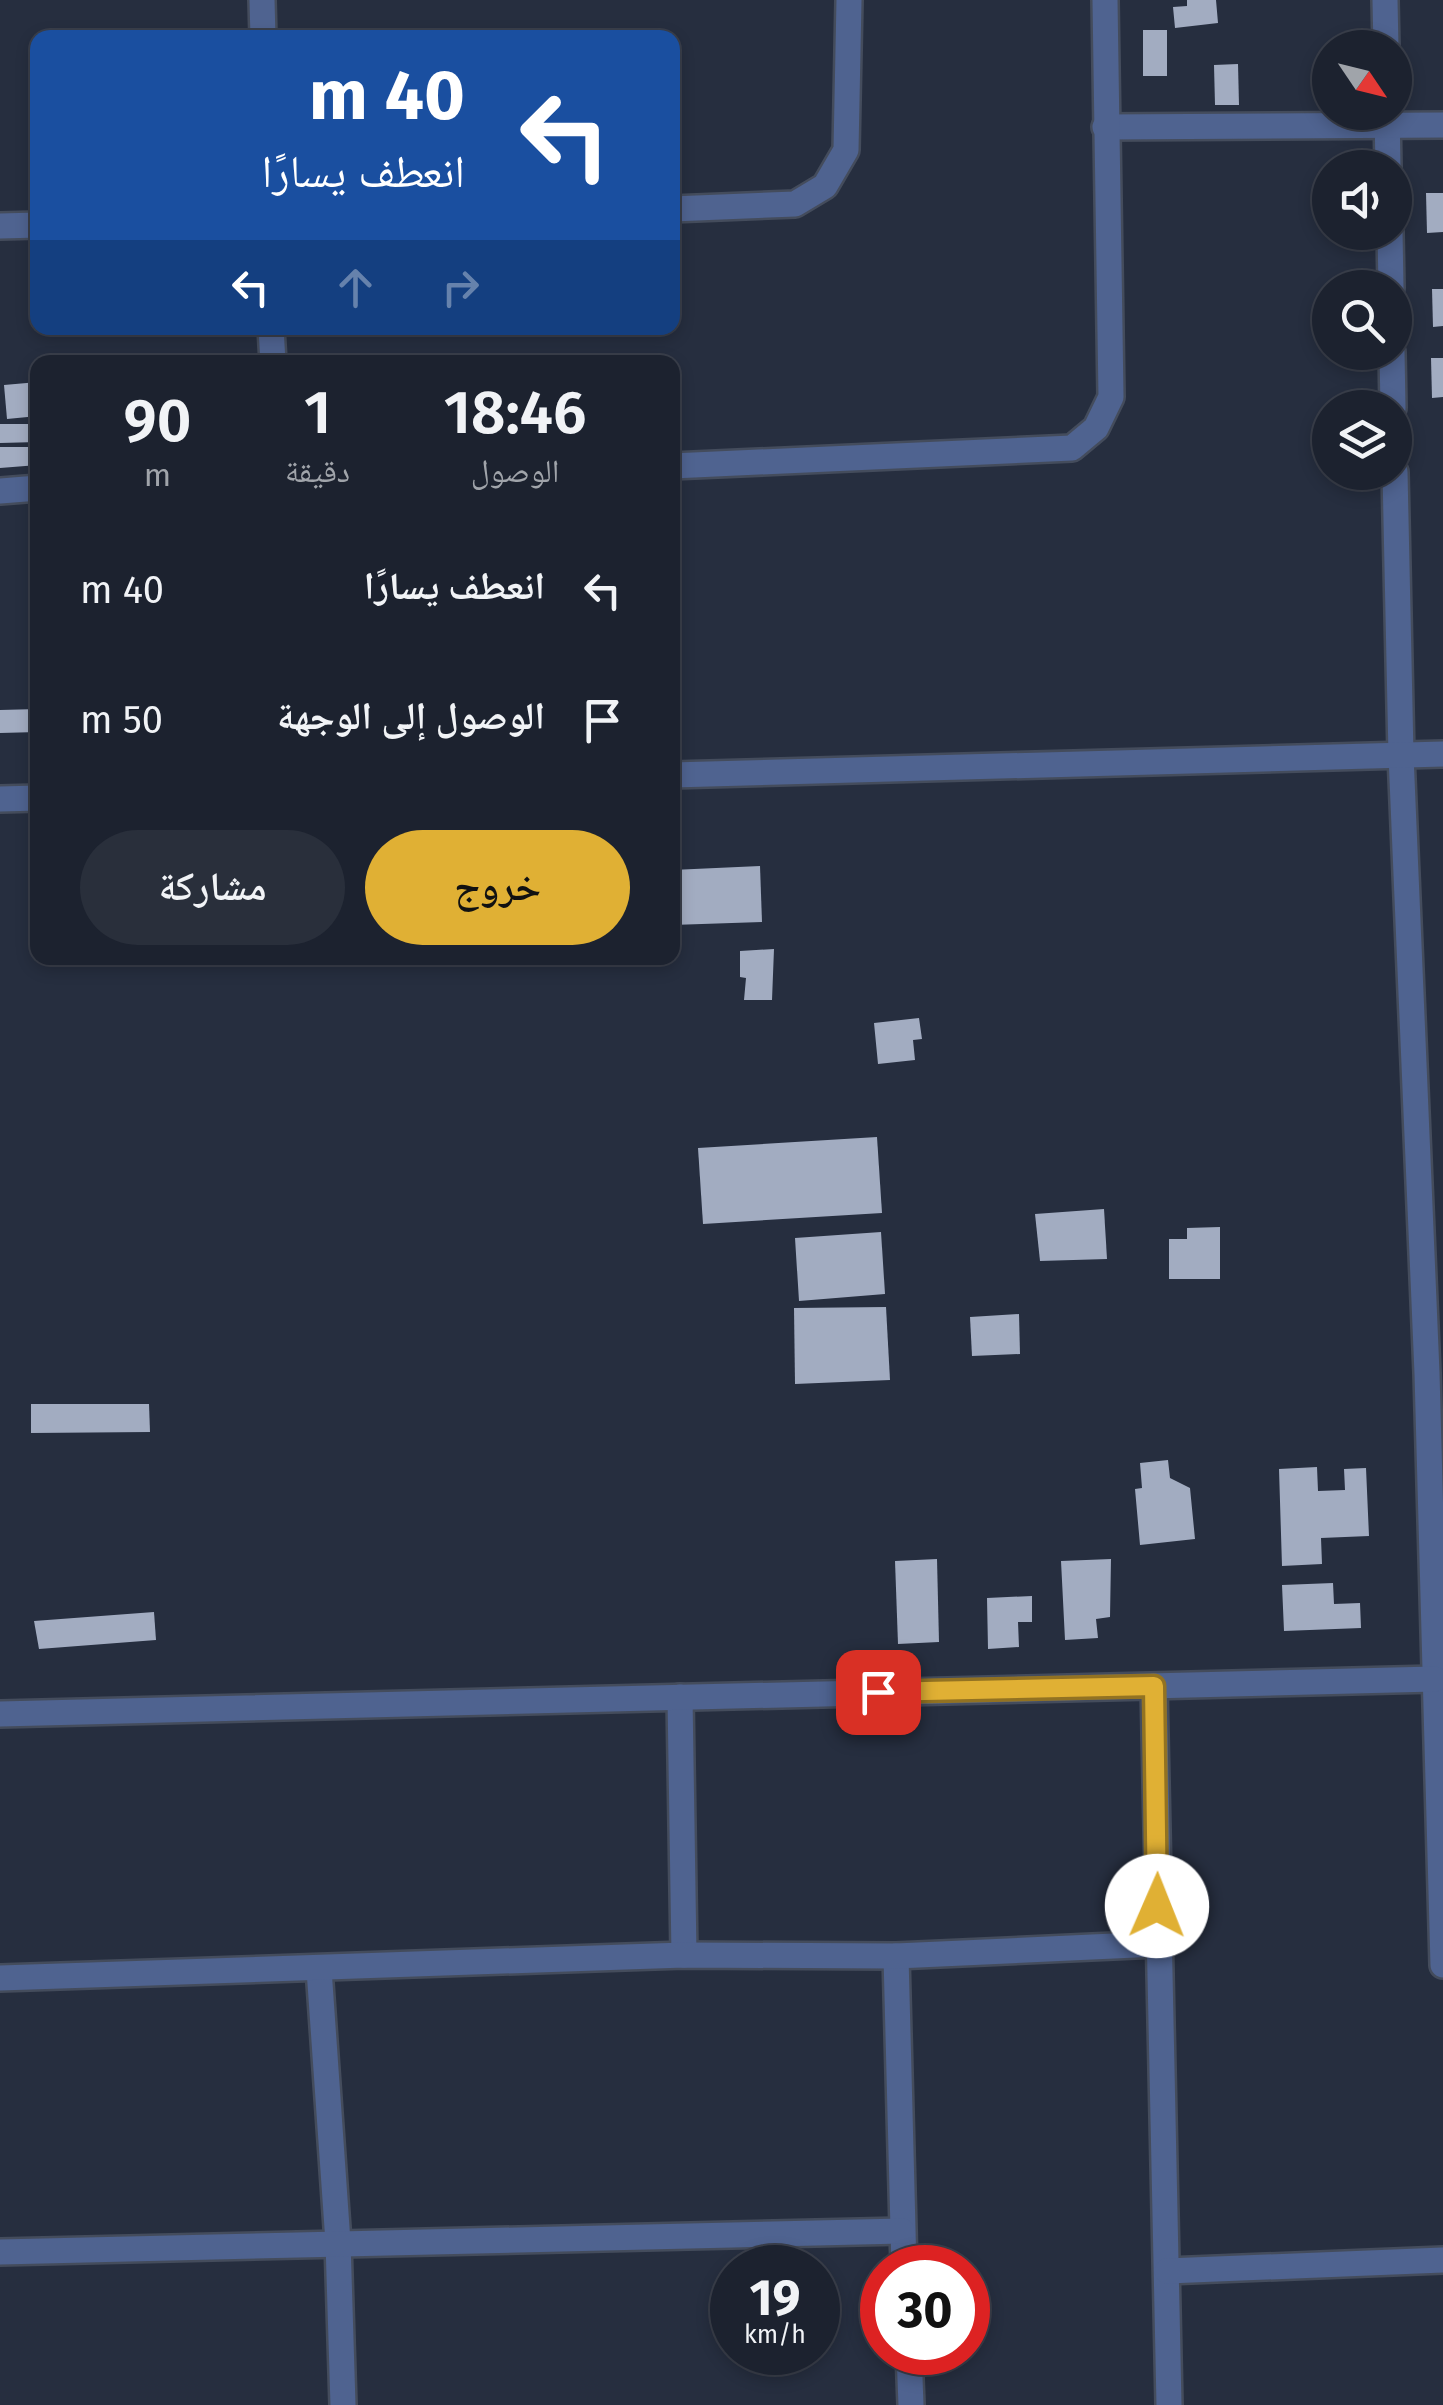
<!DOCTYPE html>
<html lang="ar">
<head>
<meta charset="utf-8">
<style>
  body { margin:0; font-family:"Fira Sans","Noto Naskh Arabic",sans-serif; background:#292f3b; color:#f1f3f6; direction:rtl; height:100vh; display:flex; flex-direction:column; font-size:38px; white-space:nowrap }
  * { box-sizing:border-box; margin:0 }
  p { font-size:32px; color:#a0a4aa }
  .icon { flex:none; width:55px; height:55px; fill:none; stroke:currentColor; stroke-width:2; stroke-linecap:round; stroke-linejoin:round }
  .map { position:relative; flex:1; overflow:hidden; direction:ltr }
  .details { position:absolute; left:30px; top:355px; width:650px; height:610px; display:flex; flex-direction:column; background:#1c222f; border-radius:20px; box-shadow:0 5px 15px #0003,0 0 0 2px #3a3f4b; direction:rtl }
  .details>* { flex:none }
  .banner { position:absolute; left:30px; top:30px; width:650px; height:305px; border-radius:20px; box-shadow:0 5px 15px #0003,0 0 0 2px #3a3f4b; direction:rtl; background:#1a4fa0; color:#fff; overflow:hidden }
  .needle { width:65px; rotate:125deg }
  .buttons { position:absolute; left:1312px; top:30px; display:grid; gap:20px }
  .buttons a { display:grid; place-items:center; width:100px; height:100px; border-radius:50%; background:#1c222f; box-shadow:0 5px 15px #0003,0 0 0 2px #3a3f4b; font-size:50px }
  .speed { position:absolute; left:710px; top:2245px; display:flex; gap:20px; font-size:50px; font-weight:700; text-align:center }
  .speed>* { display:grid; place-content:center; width:130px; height:130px; border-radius:50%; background:#1c222f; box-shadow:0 5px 15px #0003,0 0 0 2px #3a3f4b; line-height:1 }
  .speed small { font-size:25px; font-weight:400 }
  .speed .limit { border:15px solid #d22; background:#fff; color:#111 }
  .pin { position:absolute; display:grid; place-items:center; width:85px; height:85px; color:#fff; margin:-42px; border-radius:20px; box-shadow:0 5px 15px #0006 }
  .me { position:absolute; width:110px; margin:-55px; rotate:1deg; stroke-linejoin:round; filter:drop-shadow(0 0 8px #0008) }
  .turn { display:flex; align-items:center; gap:35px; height:210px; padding:0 50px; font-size:45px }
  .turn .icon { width:130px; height:130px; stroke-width:2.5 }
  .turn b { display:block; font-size:70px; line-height:85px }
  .lanes { display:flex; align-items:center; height:95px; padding:0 50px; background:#0003; justify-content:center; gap:50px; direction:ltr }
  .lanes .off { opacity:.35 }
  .eta { display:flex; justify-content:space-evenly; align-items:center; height:170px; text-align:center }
  .eta b { font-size:60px; font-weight:600; line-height:70px }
  .action { display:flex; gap:20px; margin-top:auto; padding:20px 50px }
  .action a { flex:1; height:115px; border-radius:60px; background:#e0b034; color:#111; font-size:40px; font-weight:600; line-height:115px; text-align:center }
  .action a+a { background:#292f3b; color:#f1f3f6 }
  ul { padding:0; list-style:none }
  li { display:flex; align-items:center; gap:30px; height:130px; padding:0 50px }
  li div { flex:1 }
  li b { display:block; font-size:38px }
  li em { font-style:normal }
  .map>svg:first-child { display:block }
  .building { fill:#a2acc1 }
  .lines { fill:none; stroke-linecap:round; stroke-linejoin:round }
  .minor-casing { stroke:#444c5c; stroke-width:30 }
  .minor { stroke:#4f6390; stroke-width:25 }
  .route-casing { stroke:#927222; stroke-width:25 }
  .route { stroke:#e0b034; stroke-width:18 }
</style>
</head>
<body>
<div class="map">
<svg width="1443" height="2405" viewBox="0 0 1443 2405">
  <rect width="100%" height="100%" fill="#262e3f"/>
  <g class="building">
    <path d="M1187,0H1216L1218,23L1175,28L1173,7L1187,6Z"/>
    <rect x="1143" y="30" width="24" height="46"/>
    <path d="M1238,64L1239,105H1215L1214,65Z"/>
    <path d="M1426,193H1443V232L1427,233Z"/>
    <path d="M1432,289H1443V326L1433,327Z"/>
    <path d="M1431,358H1443V397L1432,398Z"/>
    <path d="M38,382V416L7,419L4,385Z"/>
    <path d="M0,424H38V442L0,443Z"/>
    <path d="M0,447H38V465L0,468Z"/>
    <path d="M38,709V732L0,733V710Z"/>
    <path d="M760,866L762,922L672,925V870Z"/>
    <path d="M774,949L772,1000H744L746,978L740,977V951Z"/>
    <path d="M919,1018L922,1039L913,1040L915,1060L878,1064L874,1023Z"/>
    <path d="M877,1137L882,1213L703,1224L698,1148Z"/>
    <path d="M1104,1209L1107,1259L1040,1261L1035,1214Z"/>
    <path d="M1220,1227V1279H1169V1239H1187V1228Z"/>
    <path d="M881,1232L885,1294L799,1301L795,1238Z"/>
    <path d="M886,1307L890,1380L795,1384L794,1308Z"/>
    <path d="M1019,1314L1020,1354L972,1356L970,1317Z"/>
    <path d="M31,1404H149L150,1432L31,1433Z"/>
    <path d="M1168,1460L1170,1478L1190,1488L1195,1539L1140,1545L1135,1489L1142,1488L1140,1463Z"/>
    <path d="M1317,1467L1318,1491L1345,1490L1344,1469L1366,1468L1369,1536L1321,1538L1322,1564L1282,1566L1279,1469Z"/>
    <path d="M937,1559L939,1642L898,1644L895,1561Z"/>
    <path d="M1111,1559L1110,1617L1096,1619L1098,1638L1065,1640L1061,1561Z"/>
    <path d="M1333,1583L1334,1604L1360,1603L1361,1628L1284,1631L1282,1585Z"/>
    <path d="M1032,1596V1622H1018L1019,1647L988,1649L987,1598Z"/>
    <path d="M154,1612L156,1640L39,1649L34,1621Z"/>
  </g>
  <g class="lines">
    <defs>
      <g id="minor">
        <path d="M262,0L263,38"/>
        <path d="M1385,0L1386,48"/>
        <path d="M1387,112L1388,168"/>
        <path d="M1105,127L1443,125"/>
        <path d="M672,209L795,204L825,186L846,150L849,0"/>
        <path d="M0,226L38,225"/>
        <path d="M1390,232L1391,288"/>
        <path d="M271,328L273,362"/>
        <path d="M1392,352L1393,408"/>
        <path d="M672,466L1072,448L1096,428L1111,397L1105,0"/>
        <path d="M1395,472L1401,755L1427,1373L1443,1965"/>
        <path d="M0,491L38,488"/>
        <path d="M672,775L1443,754"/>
        <path d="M0,799L38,798"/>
        <path d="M1154,1686L1169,2405"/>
        <path d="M680,1697L684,1955"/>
        <path d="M0,1714L1435,1679"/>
        <path d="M896,1956L904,2268"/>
        <path d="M319,1969L338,2242L343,2405"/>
        <path d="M0,1978L684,1955L896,1956L1157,1944"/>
        <path d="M0,2252L902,2231"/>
        <path d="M1167,2271L1443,2260"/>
        <path d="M909,2352L911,2405"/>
      </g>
    </defs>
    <use href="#minor" class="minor-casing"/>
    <use href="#minor" class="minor"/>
  </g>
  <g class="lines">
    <defs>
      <path id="route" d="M878,1692L1154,1686L1157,1906"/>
    </defs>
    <use href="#route" class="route-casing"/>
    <use href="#route" class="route"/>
  </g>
</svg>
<div class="buttons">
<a><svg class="needle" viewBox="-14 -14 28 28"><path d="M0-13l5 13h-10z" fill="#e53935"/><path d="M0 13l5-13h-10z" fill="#a0a4aa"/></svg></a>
<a><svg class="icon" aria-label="sound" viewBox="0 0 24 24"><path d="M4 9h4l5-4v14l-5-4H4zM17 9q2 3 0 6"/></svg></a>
<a><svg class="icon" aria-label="search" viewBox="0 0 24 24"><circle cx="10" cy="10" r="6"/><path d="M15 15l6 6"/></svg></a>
<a><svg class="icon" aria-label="layers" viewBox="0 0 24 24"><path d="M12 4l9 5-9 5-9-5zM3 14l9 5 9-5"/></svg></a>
</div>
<div class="speed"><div>19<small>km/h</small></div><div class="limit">30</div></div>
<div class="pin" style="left:878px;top:1692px;background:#d93025"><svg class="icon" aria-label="arrive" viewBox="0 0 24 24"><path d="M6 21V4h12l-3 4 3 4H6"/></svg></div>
<svg class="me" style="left:1157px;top:1906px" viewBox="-20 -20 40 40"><circle r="19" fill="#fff"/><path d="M0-13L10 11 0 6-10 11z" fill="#e0b034"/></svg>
<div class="banner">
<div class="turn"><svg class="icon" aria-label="left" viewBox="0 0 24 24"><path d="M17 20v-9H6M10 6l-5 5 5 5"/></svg><div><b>40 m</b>انعطف يسارًا</div></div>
<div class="lanes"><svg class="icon" aria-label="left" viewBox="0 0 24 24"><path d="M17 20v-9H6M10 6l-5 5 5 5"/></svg><svg class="icon off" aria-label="ahead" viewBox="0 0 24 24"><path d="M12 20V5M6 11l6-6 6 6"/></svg><svg class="icon off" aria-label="right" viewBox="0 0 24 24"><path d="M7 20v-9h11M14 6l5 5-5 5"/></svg></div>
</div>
<section class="details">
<div class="eta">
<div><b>18:46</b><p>الوصول</p></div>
<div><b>1</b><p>دقيقة</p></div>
<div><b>90</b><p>m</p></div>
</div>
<ul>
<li><svg class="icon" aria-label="left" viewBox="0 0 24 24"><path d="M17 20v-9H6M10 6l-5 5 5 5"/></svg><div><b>انعطف يسارًا</b></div><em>40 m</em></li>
<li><svg class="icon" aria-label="arrive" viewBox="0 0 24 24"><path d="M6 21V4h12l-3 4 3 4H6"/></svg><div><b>الوصول إلى الوجهة</b></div><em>50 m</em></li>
</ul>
<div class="action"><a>خروج</a><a>مشاركة</a></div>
</section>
</div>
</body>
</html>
